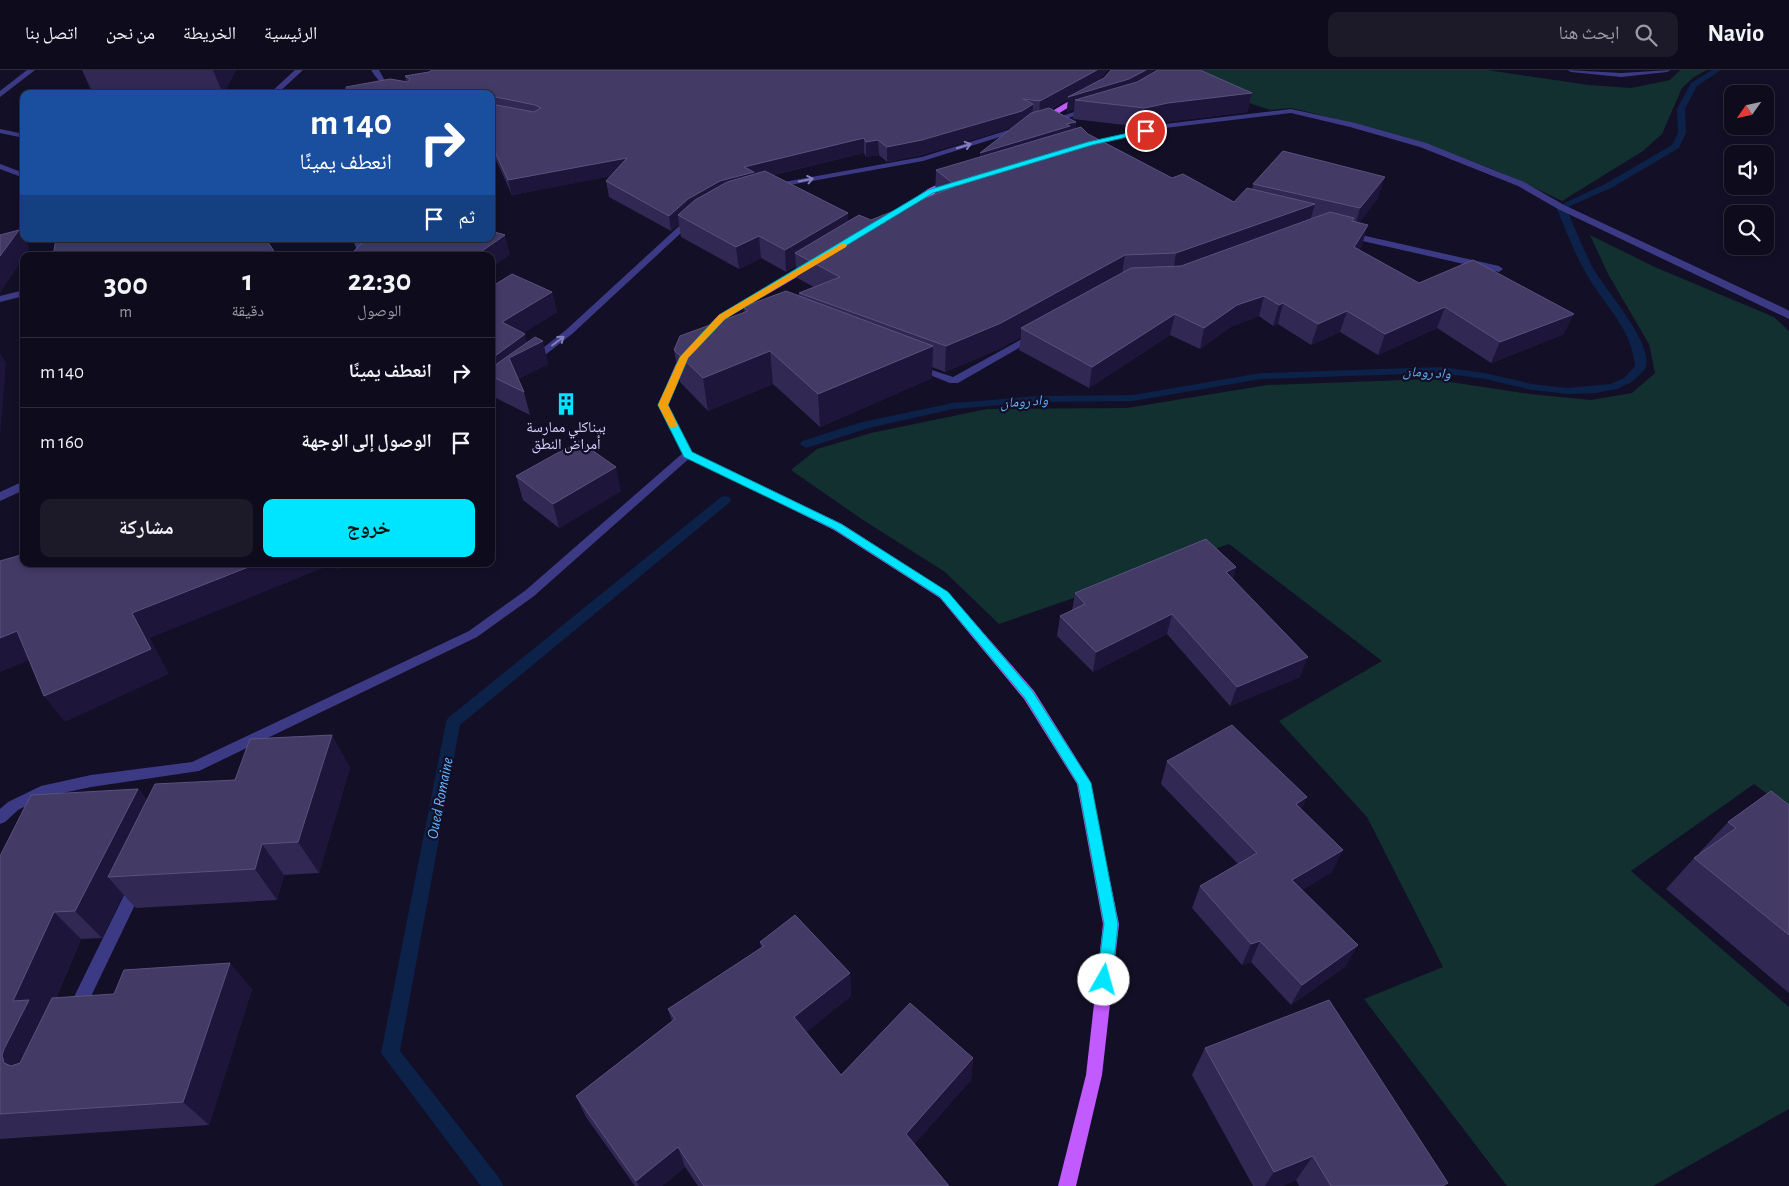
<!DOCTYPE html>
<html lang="ar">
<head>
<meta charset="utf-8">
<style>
  body { margin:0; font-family:"Alegreya Sans","Noto Naskh Arabic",sans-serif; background:#1c1929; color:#f1f3f6; direction:rtl; height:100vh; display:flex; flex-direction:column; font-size:19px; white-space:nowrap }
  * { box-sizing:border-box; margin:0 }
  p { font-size:16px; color:#9b9ba3 }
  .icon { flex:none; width:28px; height:28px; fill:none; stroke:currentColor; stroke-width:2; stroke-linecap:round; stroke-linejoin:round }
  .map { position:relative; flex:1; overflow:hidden; direction:ltr }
  .sheet { position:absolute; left:20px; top:182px; width:475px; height:315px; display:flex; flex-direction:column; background:#0e0b1c; border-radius:10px; box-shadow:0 2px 8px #0003,0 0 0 1px #2e2b3b; direction:rtl }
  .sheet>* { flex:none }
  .top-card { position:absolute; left:20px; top:20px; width:475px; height:152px; border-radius:10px; box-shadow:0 2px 8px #0003,0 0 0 1px #2e2b3b; direction:rtl; background:#1a4fa0; color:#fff; overflow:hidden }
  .needle { width:32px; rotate:236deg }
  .fabs { position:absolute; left:1724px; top:15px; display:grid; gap:10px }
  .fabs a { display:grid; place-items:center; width:50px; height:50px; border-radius:10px; background:#0e0b1c; box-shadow:0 2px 8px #0003,0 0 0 1px #2e2b3b; font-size:25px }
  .pin { position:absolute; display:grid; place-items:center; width:42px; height:42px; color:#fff; margin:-21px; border:2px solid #fff; border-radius:50%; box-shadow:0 1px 5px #0007 }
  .me { position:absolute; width:55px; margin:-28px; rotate:7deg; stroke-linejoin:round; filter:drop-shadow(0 0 4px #0008) }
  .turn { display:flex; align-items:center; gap:18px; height:105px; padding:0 20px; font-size:22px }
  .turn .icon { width:65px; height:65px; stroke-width:2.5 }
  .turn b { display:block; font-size:35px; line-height:42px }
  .then { display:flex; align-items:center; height:48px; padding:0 20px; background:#0003; gap:10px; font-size:19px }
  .eta { display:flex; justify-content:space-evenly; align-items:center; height:85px; text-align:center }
  .eta b { font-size:30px; font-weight:700; line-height:35px }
  .button { display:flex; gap:10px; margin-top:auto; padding:10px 20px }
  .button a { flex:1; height:58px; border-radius:10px; background:#00e5ff; color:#111; font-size:20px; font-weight:700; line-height:58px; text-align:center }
  .button a+a { background:#1c1929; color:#f1f3f6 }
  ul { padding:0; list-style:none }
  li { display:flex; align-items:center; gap:15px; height:70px; padding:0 20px; border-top:1px solid #2e2b3b }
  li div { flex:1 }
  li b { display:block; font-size:19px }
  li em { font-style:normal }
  header { display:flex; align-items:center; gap:30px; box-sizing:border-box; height:70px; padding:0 25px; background:#0e0b1c; border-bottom:1px solid #2e2b3b }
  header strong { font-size:24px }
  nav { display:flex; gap:28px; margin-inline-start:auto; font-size:18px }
  .search { width:350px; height:45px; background:#1c1929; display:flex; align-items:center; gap:12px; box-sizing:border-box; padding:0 18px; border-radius:10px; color:#9b9ba3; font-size:19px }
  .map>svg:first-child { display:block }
  .green { fill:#12302f }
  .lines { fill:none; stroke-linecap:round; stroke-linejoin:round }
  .stream { fill:#0c2248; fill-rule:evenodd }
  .minor { fill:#3d3a85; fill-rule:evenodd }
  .major { fill:#c25bff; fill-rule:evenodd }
  .wall { fill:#312854; fill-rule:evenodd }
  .shaded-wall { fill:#1d163a }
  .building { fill:#433a66; stroke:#5a527e }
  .oneway { stroke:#837fbc }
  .route { fill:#00e5ff; stroke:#0095a6 }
  .slow { fill:#f59e0b }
  .labels { text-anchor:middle; stroke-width:4.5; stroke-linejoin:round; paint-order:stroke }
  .far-water-label { font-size:14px; font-style:italic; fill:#62b6ff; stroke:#130f26 }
  .poi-label { font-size:15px; fill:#d9d4ff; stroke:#130f26 }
  .water-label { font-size:16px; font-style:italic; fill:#62b6ff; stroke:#130f26 }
</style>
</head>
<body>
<header>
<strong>Navio</strong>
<div class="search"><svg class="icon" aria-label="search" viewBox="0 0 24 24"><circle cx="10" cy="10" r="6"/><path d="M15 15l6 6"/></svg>ابحث هنا</div>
<nav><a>الرئيسية</a><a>الخريطة</a><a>من نحن</a><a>اتصل بنا</a></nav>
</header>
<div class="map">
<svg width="1789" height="1116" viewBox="0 0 1789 1116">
  <rect width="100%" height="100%" fill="#130f26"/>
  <g class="green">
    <path d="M1194,0H1487L1589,15L1631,18L1670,10L1680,0H1707L1694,7L1682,18L1662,64L1643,81L1562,131C1477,87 1384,60 1291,38L1270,40L1201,17Z"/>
    <path d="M1590,165L1657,198L1774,247L1789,261V740L1754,714L1631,801L1789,937V1039L1653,1116H1507L1364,929L1443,897L1367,747L1279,651L1382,591L1229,474L999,554L945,502L863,450L791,400L817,379L871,363L987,339L1127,338L1267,315L1431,309L1530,324L1591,330L1632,323L1655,303L1649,274L1608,204Z"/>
  </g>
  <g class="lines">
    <g class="stream">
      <path d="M1712,0H1721L1697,16L1685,39L1686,63L1679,78L1613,117L1566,138C1575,158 1583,179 1593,198C1605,220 1656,275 1645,299L1632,312L1617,319L1596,323L1567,324L1532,320L1485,309L1441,303L1261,309L1133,331L1039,332L953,339L869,358L806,378L800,374L802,371L862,352L953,333L1039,326L1133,325L1261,303L1441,297L1485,303L1532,314L1567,318L1610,314L1624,308L1635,296C1632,259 1605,236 1587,205C1574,183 1566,160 1556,137L1607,113L1672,75L1678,63L1677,39L1691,13Z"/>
      <path d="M725,426L729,427L731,430L729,433L460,655L400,981L500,1109L503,1116H481L381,983L446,652L448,648L721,427Z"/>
    </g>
    <g class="minor">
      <path d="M27,0H35L0,27V21Z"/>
      <path d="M295,0H303L277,24H269Z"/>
      <path d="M371,0H379L385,11L412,24C393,24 381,16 371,0Z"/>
      <path d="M1567,0L1621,3L1671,0L1667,2L1621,7L1571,2Z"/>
      <path d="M1090,37H1093V41L1050,53L1046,51Z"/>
      <path d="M1291,39L1355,53L1426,73L1524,112L1564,135L1786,239L1789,241V249L1558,139L1518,116L1420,77L1350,57L1291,43L1165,58L1086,76L1082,74L1165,54Z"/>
      <path d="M1015,58L1022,60L923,91L773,118L769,116L773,114L922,87Z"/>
      <path d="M0,59L24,64V68L0,63Z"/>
      <path d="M0,94L24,103V108L0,99Z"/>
      <path d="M689,147L696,149L572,264L536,292H530V288L566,260Z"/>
      <path d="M1348,162L1499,196L1503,199L1499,202L1345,167V163Z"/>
      <path d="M352,169H360L364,177L363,186H355L356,177Z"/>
      <path d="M24,220V226L0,232V226Z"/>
      <path d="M1033,263L1038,266L1036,268L958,313H950L912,298L917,295L953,307Z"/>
      <path d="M688,381L692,382L693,384L692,386L534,526L477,567L199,701L91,717L44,727L18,740L5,752L0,754V739L8,732L41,716L91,705L192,692L469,561L526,520L684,382Z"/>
      <path d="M24,411V420L0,431V422Z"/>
      <path d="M136,809L141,811L144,816L82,945L76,948L70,945L68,940L70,935L131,811Z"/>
    </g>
    <g class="major">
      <path d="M1079,25L1086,27L1046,51L1039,49Z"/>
      <path d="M947,110L954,112L899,146L892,144L928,119Z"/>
      <path d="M811,192L815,195L814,197L725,249L708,267H702L700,265L719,245Z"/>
      <path d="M684,284L689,287L668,335L692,382L842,454L948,522L1034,621L1089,709L1119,854L1102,1005L1076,1116H1058L1086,1005L1103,854L1077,714L1024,629L940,528L834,460L684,386L658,335L679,287Z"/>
    </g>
  </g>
  <g class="wall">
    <path d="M82,0H236L223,24H93Z"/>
    <path d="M1108,0L1098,11L1252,23L1247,42L1165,52L1142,57L1073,49L1074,39L1067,42L1068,29L1051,39L1076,52L1075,59L1088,64L1172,108L1234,132L1252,119L1253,114L1378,128L1359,153L1362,175L1359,180L1419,213L1564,264L1491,293L1437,258L1378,285L1340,262L1311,275L1278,254L1273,256L1259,246L1232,256L1200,279L1170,265L1089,318L1019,280L1021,267L999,279L945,302L932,297V308L820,357L773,314L708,341L680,312L674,280L744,243L743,237L799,226V223L814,217L797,208L796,196L786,202L761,188L739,199L681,167L679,154L671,161L609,127L606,111L611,106L512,125L491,79V24L406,11L405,6ZM1011,58L980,87L936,100L935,125L871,150L849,151L773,105L864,83L866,87L879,85L887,92L922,85Z"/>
    <path d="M366,169L510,184L491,198V186H349Z"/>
    <path d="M491,217L552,222L557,242L523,263L527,272L548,294L518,309L524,322L530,345L492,326Z"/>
    <path d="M516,406L621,421L559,458L523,430Z"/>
    <path d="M1236,497L1233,509L1300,607L1230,636L1167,564L1093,602L1057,566L1060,546L1072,541L1075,523Z"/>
    <path d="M1167,691L1302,740L1332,802L1302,820L1346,896L1291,935L1251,892L1242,895L1192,838L1200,816L1238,794L1161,714Z"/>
    <path d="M350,697L319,803L284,805L277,830L136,838L123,824L102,868L81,869L56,928L252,919L209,1055L0,1069V786L138,719L147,730L235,710Z"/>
    <path d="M1789,735V923L1666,819L1694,788L1700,784L1699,783L1728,752Z"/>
    <path d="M760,872L850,903L851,926L806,962L841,1005L973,988L971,1010L914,1074L949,1116H698L685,1097L662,1116H635L586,1047L576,1026L672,951L668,939L761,878Z"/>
    <path d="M1205,978L1445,1116H1299L1296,1110L1282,1116H1253L1192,1005Z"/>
  </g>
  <g class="shaded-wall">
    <path d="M213,0H236L223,24Z"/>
    <path d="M1097,0H1108L1094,16L1146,0H1164L1127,23L1075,30L1074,39L1067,42L1068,29L1039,45L1040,31Z"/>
    <path d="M1252,23L1247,42L1165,52L1142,57L1145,38L1168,33Z"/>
    <path d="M1033,34L1032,49L1021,55L922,85L887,92V77Z"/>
    <path d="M1076,52L1074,72L979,103L980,83L1066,54Z"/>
    <path d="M864,68V83L755,109L678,145L679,154L671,161L669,146L688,129L744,97Z"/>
    <path d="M878,70L879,85L866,87V72Z"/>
    <path d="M627,88L629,103L512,125L508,110Z"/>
    <path d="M1385,107L1378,128L1354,160L1360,138Z"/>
    <path d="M1315,134L1308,158L1172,208L1176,183Z"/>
    <path d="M848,143L849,164L795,183L796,196L786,202L785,180Z"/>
    <path d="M1368,155L1362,175L1348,197L1354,177Z"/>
    <path d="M19,160L30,178L0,223V186Z"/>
    <path d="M505,165L510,184L491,198V186H475Z"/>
    <path d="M759,166L761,188L739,199L736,177Z"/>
    <path d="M1125,185L1121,210L1021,258V267L999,279L945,302L946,276Z"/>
    <path d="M552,222L557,242L507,273L502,252Z"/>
    <path d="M1264,226L1259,246L1232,256L1200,279L1204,258L1237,235Z"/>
    <path d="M1283,233L1278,254L1273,256L1279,235Z"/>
    <path d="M1445,237L1437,258L1378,285L1385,264Z"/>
    <path d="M1347,241L1340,262L1311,275L1318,254Z"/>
    <path d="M1175,244L1170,265L1089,318L1092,297Z"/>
    <path d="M1574,244L1564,264L1491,293L1500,272Z"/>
    <path d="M525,264L528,278L543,271L548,294L515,311L491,306V289Z"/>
    <path d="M933,276L932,308L820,357L818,324Z"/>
    <path d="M770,281L773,314L708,341L703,308Z"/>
    <path d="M0,283L6,293L0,368Z"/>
    <path d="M616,397L621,421L559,458L553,434Z"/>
    <path d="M256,494H333L150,568L169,604L65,652L44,626L132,543Z"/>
    <path d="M334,494H350L337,500Z"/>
    <path d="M1236,497L1230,518L1226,502Z"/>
    <path d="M1172,544L1167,564L1093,602L1096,582Z"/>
    <path d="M17,561L37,587L0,602V568Z"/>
    <path d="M1308,587L1300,607L1230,636L1237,617Z"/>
    <path d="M332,665L350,697L319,803L298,772Z"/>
    <path d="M138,719L161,747L108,807L123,824L102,868L75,841Z"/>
    <path d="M1307,727L1297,749L1296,734Z"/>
    <path d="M262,774L284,805L277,830L255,799Z"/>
    <path d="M1343,780L1332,802L1283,832L1292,810Z"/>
    <path d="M54,842L81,869L48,946L33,1009L4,993L2,985L13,931Z"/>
    <path d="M1260,871L1251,892L1242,895L1251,874Z"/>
    <path d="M1358,875L1346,896L1291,935L1302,915Z"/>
    <path d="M230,893L252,919L209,1055L183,1032Z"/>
    <path d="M850,903L851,926L797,970L794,947Z"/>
    <path d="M973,988L971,1010L906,1084V1064Z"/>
    <path d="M678,1077L685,1097L662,1116H639L636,1111Z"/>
    <path d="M1313,1086L1296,1110L1282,1116H1265L1274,1102Z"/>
  </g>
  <g class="building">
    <path d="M432,0H1097L1040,31L1023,29L1033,34L1022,41L922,70L887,77L878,70L866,72L864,68L744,97L754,102L720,111L688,129L669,146L606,111L627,88L508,110L491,73V34L534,42L541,38L535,35L491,26V24H347L346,17L390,9L408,12L410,9L405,6L429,2Z"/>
    <path d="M1111,0H1146L1129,9L1068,27L1104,8Z"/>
    <path d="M1158,0H1200L1252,23L1168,33L1145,38L1075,30L1137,12Z"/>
    <path d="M1049,38L1076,52L1066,54L1070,56L980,83L1031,43Z"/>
    <path d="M1081,57L1088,64L1172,108L1183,104L1234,132L1247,118L1315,134L1176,183L1125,185L1001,253L946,276L799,223L840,207L795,183L859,145L871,150L956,116L936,100Z"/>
    <path d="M1283,81L1385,107L1360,138L1253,114Z"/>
    <path d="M765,101L848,143L785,180L759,166L736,177L678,145L695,130L727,112Z"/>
    <path d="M1330,142L1354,148L1352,151L1368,155L1354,177L1419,213L1473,190L1574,244L1500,272L1445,237L1385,264L1347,241L1318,254L1283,233L1279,235L1264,226L1237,235L1204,258L1175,244L1092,297L1021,258L1131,198L1181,196Z"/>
    <path d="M19,160L0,186V165Z"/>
    <path d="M491,161L505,165L475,186H414L401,182L397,186H349L366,169H491Z"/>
    <path d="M56,169H266L277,186H53Z"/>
    <path d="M512,204L552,222L502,252L525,264L491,289V217Z"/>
    <path d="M786,221L933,276L818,324L770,281L703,308L674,280L680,266L748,241L743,237Z"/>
    <path d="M535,267L543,271L509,288L524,322L491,306V298Z"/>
    <path d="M579,371L616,397L553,434L516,406Z"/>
    <path d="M1206,469L1236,497L1226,502L1308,587L1237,617L1172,544L1096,582L1060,546L1085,534L1075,523Z"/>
    <path d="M21,483H24V494H256L132,543L151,579L44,626L17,561L0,568V491L21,485Z"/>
    <path d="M1232,655L1307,727L1296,734L1343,780L1292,810L1358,875L1302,915L1260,871L1251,874L1200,816L1257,783L1167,691Z"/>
    <path d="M332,665L298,772L262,774L255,799L108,807L155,714L235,710L250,669Z"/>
    <path d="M138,719L75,841L54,842L13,931L29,930L4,979L2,985L4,993L11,996L20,993L52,928L114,924L124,900L230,893L183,1032L0,1044V786L31,725Z"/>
    <path d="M1771,721L1789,735V865L1694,788L1736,758L1728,752Z"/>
    <path d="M795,845L850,903L794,947L841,1005L910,933L973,988L906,1064L949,1116H704L678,1077L636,1111L576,1026L675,949L668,939L764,876L760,872Z"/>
    <path d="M1329,930L1448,1113L1442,1116H1331L1313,1086L1274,1102L1205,978Z"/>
  </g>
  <defs><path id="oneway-shaft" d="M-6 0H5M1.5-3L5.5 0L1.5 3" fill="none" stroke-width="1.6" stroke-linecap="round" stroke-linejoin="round" transform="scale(1.25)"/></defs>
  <g class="oneway">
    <use href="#oneway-shaft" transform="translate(964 76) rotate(-17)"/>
    <use href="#oneway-shaft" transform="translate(806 110) rotate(-11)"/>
    <use href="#oneway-shaft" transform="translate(558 271) rotate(-37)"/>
  </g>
  <path class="route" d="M1146,59L1149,62L1092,75L933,123L725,249L688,288L668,335L692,382L841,454L948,522L1033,622L1091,713L1118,854L1112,910L1110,915L1104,917L1099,915L1097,910L1104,854L1078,714L1025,628L940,527L834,459L684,387L658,335L680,287L719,245L928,120L1088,72Z"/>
  <path class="slow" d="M843,173L847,175L846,177L725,249L688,288L668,335L678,356L670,358L658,335L680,287L719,245Z"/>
  <defs>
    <symbol id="building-bare" viewBox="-9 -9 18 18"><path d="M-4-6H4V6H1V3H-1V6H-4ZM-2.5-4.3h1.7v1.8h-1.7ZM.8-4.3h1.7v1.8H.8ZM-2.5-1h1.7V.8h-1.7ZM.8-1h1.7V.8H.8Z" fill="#00e5ff" stroke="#130f26" stroke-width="2.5" paint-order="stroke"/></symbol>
  </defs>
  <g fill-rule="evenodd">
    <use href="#building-bare" x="550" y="318" width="32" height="32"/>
  </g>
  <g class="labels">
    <g class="far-water-label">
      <text transform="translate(1427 302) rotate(3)" y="5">واد رومان</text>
      <text transform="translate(1024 331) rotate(-4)" y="5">واد رومان</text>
    </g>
    <g class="poi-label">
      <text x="566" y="362">بيناكلي ممارسة<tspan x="566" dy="17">أمراض النطق</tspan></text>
    </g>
    <g class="water-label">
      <text transform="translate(439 728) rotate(-79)" y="6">Oued Romaine</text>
    </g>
  </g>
</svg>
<div class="fabs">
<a><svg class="needle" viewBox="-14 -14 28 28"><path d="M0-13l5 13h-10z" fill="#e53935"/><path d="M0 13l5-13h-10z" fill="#9b9ba3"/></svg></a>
<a><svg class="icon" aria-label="sound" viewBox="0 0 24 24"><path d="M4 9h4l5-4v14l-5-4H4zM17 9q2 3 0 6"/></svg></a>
<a><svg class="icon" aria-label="search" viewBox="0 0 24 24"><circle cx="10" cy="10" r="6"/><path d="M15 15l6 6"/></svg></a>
</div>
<div class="pin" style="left:1146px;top:61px;background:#d93025"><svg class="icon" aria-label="arrive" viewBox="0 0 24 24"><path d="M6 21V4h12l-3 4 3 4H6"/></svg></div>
<svg class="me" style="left:1104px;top:910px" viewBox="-20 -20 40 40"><circle r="19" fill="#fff"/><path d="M0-13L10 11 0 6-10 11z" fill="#00e5ff"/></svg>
<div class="top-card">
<div class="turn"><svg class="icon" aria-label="right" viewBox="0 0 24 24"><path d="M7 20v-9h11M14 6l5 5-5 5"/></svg><div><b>140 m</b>انعطف يمينًا</div></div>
<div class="then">ثم<svg class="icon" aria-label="arrive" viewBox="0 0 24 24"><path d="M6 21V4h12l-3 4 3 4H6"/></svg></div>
</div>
<section class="sheet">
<div class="eta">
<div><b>22:30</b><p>الوصول</p></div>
<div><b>1</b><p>دقيقة</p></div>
<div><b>300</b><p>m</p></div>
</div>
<ul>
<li><svg class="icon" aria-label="right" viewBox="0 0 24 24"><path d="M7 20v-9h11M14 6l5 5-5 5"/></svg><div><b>انعطف يمينًا</b></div><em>140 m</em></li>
<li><svg class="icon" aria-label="arrive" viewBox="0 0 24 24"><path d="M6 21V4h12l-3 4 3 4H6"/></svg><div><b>الوصول إلى الوجهة</b></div><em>160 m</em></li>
</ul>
<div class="button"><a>خروج</a><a>مشاركة</a></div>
</section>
</div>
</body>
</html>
